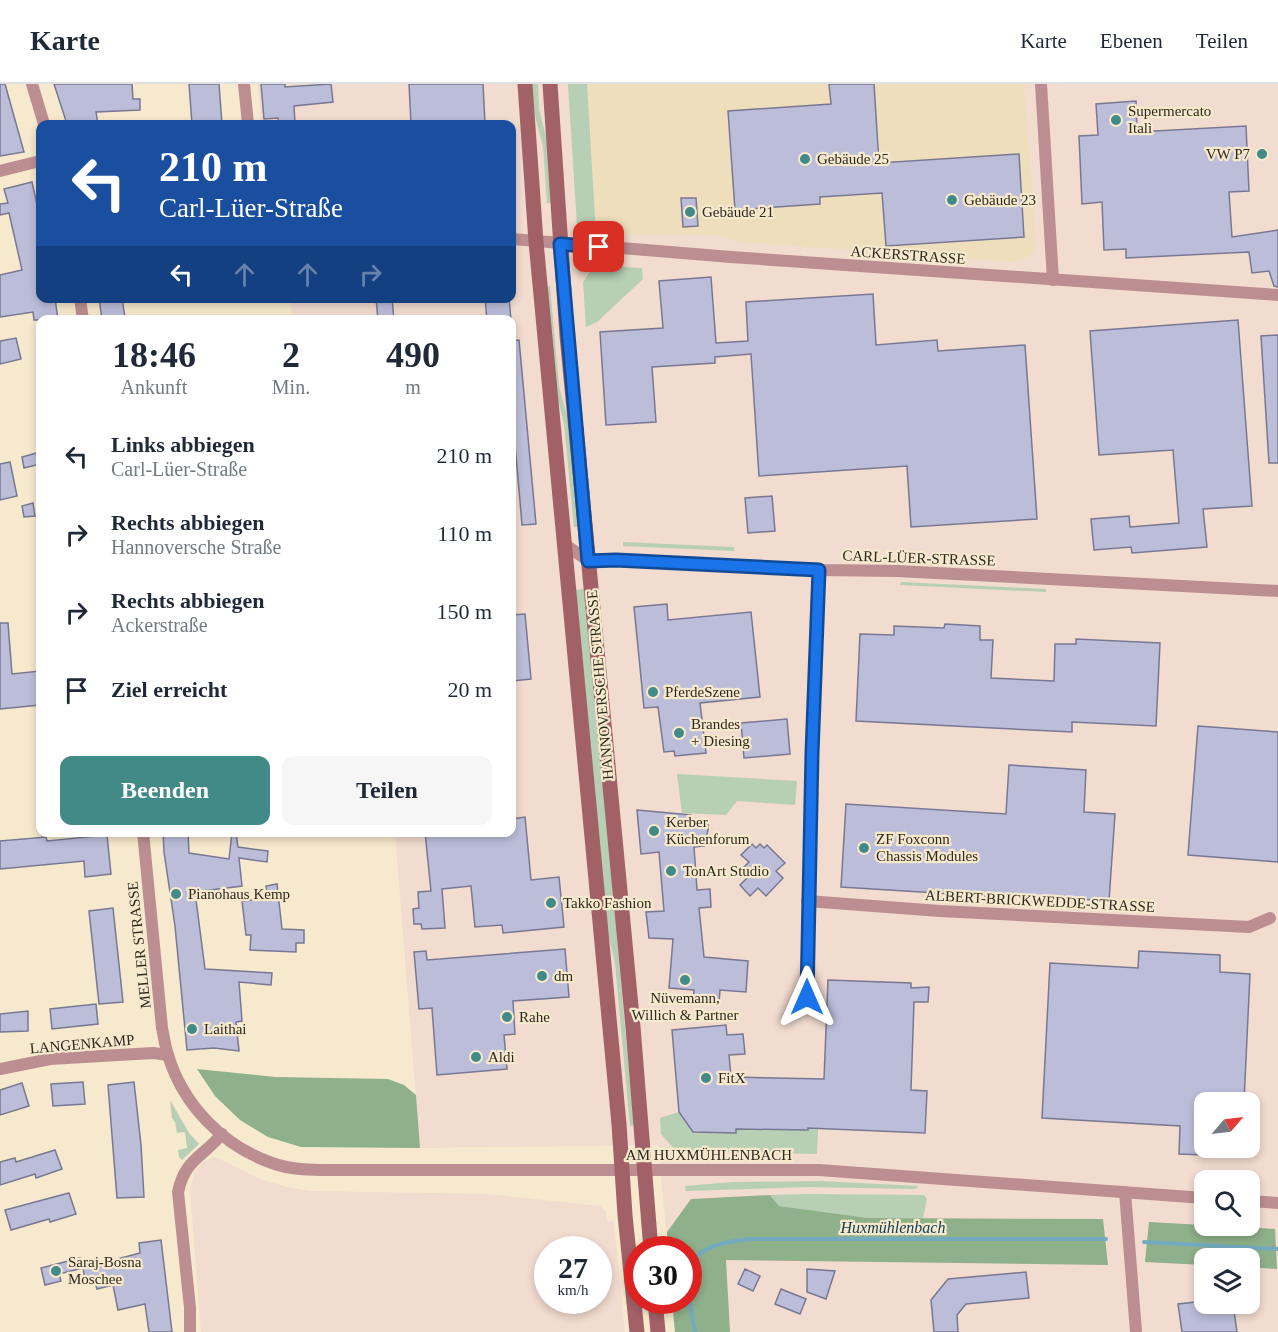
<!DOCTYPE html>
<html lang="de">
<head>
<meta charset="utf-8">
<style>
  body { margin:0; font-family:"Times New Roman",serif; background:#f6f6f7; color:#1f2937; height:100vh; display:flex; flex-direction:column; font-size:22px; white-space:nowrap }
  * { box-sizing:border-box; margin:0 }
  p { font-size:20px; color:#747a83 }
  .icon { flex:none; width:33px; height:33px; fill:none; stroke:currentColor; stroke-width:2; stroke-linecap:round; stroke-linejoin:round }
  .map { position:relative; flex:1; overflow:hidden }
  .details { position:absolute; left:36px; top:231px; width:480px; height:522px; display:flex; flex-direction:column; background:#fff; border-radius:12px; box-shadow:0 3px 9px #0003 }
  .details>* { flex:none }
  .hud { position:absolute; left:36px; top:36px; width:480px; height:183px; border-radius:12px; box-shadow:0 3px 9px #0003; background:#1a4fa0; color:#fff; overflow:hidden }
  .needle { width:39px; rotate:62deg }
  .controls { position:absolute; left:1194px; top:1008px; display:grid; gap:12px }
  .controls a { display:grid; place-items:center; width:66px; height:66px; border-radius:12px; background:#fff; box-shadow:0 3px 9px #0003; font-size:30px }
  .speed { position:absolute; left:534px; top:1152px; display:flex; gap:12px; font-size:30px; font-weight:700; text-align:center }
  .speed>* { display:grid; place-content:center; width:78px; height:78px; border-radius:50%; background:#fff; box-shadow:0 3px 9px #0003; line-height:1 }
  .speed small { font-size:15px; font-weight:400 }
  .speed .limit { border:9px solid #d22; background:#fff; color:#111 }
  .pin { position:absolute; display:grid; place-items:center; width:51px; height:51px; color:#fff; margin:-26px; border-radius:12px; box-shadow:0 3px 9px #0006 }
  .me { position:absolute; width:66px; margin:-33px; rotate:0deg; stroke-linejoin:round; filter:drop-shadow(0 0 4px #0008) }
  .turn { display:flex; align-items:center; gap:21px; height:126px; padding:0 24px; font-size:27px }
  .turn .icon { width:78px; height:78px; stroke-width:2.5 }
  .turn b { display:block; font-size:42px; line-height:51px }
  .lanes { display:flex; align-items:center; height:57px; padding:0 24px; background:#0003; justify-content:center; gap:30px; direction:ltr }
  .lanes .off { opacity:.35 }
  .eta { display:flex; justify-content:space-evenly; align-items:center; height:102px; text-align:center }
  .eta b { font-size:36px; font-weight:700; line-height:42px }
  .primary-button { display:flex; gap:12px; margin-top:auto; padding:12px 24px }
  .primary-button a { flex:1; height:69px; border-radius:12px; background:#428a87; color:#fff; font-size:24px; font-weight:700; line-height:69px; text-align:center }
  .primary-button a+a { background:#f6f6f7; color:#1f2937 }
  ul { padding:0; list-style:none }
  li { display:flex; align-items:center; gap:18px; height:78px; padding:0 24px }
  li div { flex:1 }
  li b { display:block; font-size:22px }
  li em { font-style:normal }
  header { display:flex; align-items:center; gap:36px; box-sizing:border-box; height:84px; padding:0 30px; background:#fff; border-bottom:2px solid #e0e1e3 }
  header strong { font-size:28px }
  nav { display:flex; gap:33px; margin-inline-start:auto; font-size:21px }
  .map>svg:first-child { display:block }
  .commercial { fill:#f2dbcf; fill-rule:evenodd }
  .built { fill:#eedebc }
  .green { fill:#b7cfb4 }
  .forest { fill:#8eb08a }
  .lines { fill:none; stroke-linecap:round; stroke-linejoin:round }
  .stream { stroke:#73aac0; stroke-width:4 }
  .building { fill:#bcbdd9; stroke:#787892; stroke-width:1.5 }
  .minor { stroke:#bc8e91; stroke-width:12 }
  .secondary { stroke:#a26166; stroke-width:15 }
  .route-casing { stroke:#114b97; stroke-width:15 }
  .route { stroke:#1a73e8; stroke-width:10 }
  .poi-dot { fill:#428a87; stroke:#f6e9cd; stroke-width:2 }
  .labels { text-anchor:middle; stroke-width:4.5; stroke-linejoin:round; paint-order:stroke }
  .poi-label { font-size:15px; fill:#2e291f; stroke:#f6e9cd; text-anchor:start }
  .street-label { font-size:15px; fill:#2e291f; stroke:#f6e9cd }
  .water-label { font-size:16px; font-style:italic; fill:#104051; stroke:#f6e9cd }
</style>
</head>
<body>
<header>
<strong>Karte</strong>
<nav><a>Karte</a><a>Ebenen</a><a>Teilen</a></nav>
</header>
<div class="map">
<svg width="1278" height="1248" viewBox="0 0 1278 1248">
  <rect width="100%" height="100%" fill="#f6e9cd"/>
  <g class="commercial">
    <path d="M258,0H1278V1248H675L672,1217L688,1216V1166L668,1165L658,1061L420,1064L395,749L512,748V236L293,235L289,215L512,214V40H261ZM1204,1018H1250V1064H1204ZM1204,1096H1250V1142H1204ZM1204,1174H1250V1220H1204Z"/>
    <path d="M215,1073L263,1096L287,1103L310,1107L488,1110L600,1122L606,1127L607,1137L614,1138L625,1248H201L190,1106L194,1089L203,1078ZM548,1166H598V1216H548Z"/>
  </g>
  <path class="built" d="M587,0H1024L1036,164L1028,173L1013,178L740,158L714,151L596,150Z"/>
  <g class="green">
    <path d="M532,0H538L539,25L547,57L551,119H547L543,62L534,28Z"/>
    <path d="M568,0H587L596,150L577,142Z"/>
    <path d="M609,182L642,184L643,195L597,238L586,243L583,198L593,183Z"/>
    <path d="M546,202H550L559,302L569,339L579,443H574L564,340L555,304Z"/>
    <path d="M623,458L734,463V467L623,462Z"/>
    <path d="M901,498L1046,505V508L900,501Z"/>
    <path d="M585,505L634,1041L630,1042L615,879L605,837L574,506Z"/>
    <path d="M677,690L797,697L795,721L737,717L726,731L682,729Z"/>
    <path d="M170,1016L189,1049L199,1060L182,1076L179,1073L178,1066L187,1064L185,1048L177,1049L175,1038L172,1034Z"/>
    <path d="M679,1028L693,1048H736V1045H818L817,1070L676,1067L661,1050L660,1034Z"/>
    <path d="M820,1097L918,1102L916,1105L809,1103L686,1107L685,1102L733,1098Z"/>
    <path d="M807,1110L924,1111L927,1115L923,1134H868L779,1122L770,1111Z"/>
  </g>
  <g class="forest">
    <path d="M197,985L275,993L388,995L404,1001L416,1011L420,1064L301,1063L268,1053L240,1036L215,1012Z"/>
    <path d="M770,1111L779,1122L868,1134L1103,1135L1108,1181L726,1176L730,1248H675L672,1217L688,1216V1166L668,1165L667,1148L691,1115Z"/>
    <path d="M1149,1138L1275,1145L1277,1185L1250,1183V1174H1204V1181L1145,1178Z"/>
  </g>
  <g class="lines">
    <g class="stream">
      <path d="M1144,1158L1278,1165"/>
      <path d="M688,1183C703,1160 723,1159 748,1155H1106"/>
      <path d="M688,1209L695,1248"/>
    </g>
  </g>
  <g class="building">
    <path d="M0,0H5L24,68L0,72Z"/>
    <path d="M54,0H132L133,15H140V26L96,28L98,40H67Z"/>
    <path d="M189,0H219L222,40H192Z"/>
    <path d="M261,0H285V3L331,0L333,18L294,22L295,40H279L278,34L264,35Z"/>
    <path d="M409,0H483L485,40H411Z"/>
    <path d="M829,0H874L879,79L1019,70L1024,153L886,162L882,109L820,113V120L735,126L728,27L831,20Z"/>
    <path d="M1136,17L1137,48L1246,42L1249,107L1229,108L1232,153L1278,146V203L1274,202L1269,187L1252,189L1249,168L1126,174V165L1104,166L1102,118L1082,120L1079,52L1098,51L1096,20Z"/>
    <path d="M32,98L40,134V214H55L58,236H34L33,228L0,233V191L22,186L9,129L0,131V120L8,119L4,105Z"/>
    <path d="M681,114H696L698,142L683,143Z"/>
    <path d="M711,193L716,259L748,257L746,218L873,210L876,261L937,256L938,267L1025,261L1037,435L911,443L907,382L759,392L751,270L715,273V279L652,283L656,338L606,341L600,248L663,244L659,197Z"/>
    <path d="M99,214H122L125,234L102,236Z"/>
    <path d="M376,214H392L394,236H378Z"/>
    <path d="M485,214H509L511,236H487Z"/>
    <path d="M1238,236L1252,422L1203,425L1207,463L1132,469L1131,463L1094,466L1091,435L1129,432L1130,443L1179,439L1173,366L1099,371L1090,247Z"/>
    <path d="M1278,251V379H1269L1261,252Z"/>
    <path d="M16,254L21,275L0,280V257Z"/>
    <path d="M519,256L536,440L522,441L512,325V257Z"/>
    <path d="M40,368V380L24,384L22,373Z"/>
    <path d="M10,378L17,412L0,416V380Z"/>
    <path d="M772,412L775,447L748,449L745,414Z"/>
    <path d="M33,419L35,432L24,433L22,422Z"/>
    <path d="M667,520L668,536L751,528L760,613L700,619L706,669L675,672L674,667L664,668L658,623L644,624L634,523Z"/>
    <path d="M525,530L531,595L512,597V531Z"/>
    <path d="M0,539H8L12,590L40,587V621L0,625Z"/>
    <path d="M945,540L980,542V556H993L991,594L1054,597L1055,560H1076V555L1160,559L1156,642L1072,638V648L856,637L860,550L894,551V542L944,544Z"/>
    <path d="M787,635L790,670L744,674L741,639Z"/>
    <path d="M1198,642L1278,648V778L1188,771Z"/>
    <path d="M1009,681L1086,686L1084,728L1115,730L1109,817L1002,810L1001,813L841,803L846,720L1006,730Z"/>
    <path d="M637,726L691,731L692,738L708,736V746L704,762L694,763L697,806L710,805L711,823L699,824L704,873L748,877L746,908L720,906L719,919L693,917L694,906L669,904L673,855L649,854L646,828L664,827L659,768L641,770Z"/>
    <path d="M525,733L531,796L559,793L564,843L503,849L502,841L475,843L471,802L442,805L445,844L422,845L421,840H414L413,825L419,824L418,808L431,807L425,748H512V735Z"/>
    <path d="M163,748H188L189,769L229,775L232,749H236L238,763L268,767L267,778L239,774L242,802L195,808L205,885L272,889L271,901L239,898L242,937L236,938L239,967L214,964L187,966L175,842L164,768Z"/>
    <path d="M107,751L111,790L85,793L84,777L0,785V757L46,753L47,757Z"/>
    <path d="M752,760L756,764L760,760L764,764L767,761L785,779L776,787L783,794L766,812L758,804L750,812L740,801L748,793L741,786L749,778L741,771Z"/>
    <path d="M277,800L282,845L304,846V859H296V868L250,866L251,851H246L242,817L268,814L266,802Z"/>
    <path d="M113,824L123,918L99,920L89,827Z"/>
    <path d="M565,865L569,913L513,917L515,950L504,951L507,985L437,991L432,924L419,925L414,868L426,867L427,876Z"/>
    <path d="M1139,867L1220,871V888L1250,890L1244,1018H1204V1071L1179,1070L1180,1042L1042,1034L1050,879L1138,884Z"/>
    <path d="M828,896L911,899V904L929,903L928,918H914L911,1006L927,1007L925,1049L808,1044V1046L736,1045V1049L693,1048L679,1028L672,946L726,941L727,951L743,950L745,970L729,971L731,993L824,995Z"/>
    <path d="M96,920L98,940L52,945L50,925Z"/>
    <path d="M28,927V947L0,948V930Z"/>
    <path d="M83,998L85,1020L53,1022L51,1000Z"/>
    <path d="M134,998L141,1061L144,1113L117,1114L108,1001Z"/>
    <path d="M22,999L29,1022L0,1031V1006Z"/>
    <path d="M55,1066L62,1085L36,1094L35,1090L0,1101V1078L15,1074L16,1078Z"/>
    <path d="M69,1109L76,1130L50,1138L49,1135L11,1146L5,1126Z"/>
    <path d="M161,1156L172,1248H149L145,1220L118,1226L113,1201L97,1205L94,1194L85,1196L83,1184L140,1169L139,1159Z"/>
    <path d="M80,1174L83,1184L59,1190L61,1197L45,1201L41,1184Z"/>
    <path d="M745,1185L760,1192L753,1207L738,1200Z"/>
    <path d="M807,1185L835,1187L826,1215L807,1208Z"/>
    <path d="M1026,1188L1029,1214L966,1220L957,1231L958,1248H934L931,1216L948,1195Z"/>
    <path d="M781,1205L806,1215L800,1230L775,1220Z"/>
    <path d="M1204,1217V1220H1233L1237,1248H1182L1178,1220Z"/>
  </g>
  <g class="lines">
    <g class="minor">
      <path d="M32,0L44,40"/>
      <path d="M244,0L248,40"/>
      <path d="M1041,0L1053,196"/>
      <path d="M0,87L40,77"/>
      <path d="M512,155L731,173L1278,211"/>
      <path d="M80,214L83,236"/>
      <path d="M564,460L589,477L617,476L820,486L897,487L1278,507"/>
      <path d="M143,748L162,944C164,953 165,962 168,971C183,1021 223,1062 272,1079C294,1087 318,1086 341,1086H819L1204,1114"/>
      <path d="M807,817L940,827L1249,843L1270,834"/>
      <path d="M807,913L812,649L820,486"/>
      <path d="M0,985L50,975L153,969L168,971"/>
      <path d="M1125,1108L1136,1248"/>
      <path d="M1250,1117L1278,1119"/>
      <path d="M190,1248V1224L178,1108C185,1075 203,1073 222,1050"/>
    </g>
    <g class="secondary">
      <path d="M525,0L536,158L619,1040L625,1131L637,1248"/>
      <path d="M550,0L567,252L633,943L651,1166"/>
      <path d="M655,1216L658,1248"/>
    </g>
  </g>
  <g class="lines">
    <defs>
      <path id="route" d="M599,163L560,160L588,477L616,476L819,486L812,669L807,913"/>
    </defs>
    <use href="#route" class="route-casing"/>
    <use href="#route" class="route"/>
  </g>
  <g class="poi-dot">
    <circle cx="1116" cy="36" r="6"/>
    <circle cx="1262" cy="70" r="6"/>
    <circle cx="805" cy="75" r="6"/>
    <circle cx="952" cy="116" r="6"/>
    <circle cx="690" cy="128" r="6"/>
    <circle cx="653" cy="608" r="6"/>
    <circle cx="679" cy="649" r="6"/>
    <circle cx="654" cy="747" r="6"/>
    <circle cx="864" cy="764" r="6"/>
    <circle cx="671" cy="787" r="6"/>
    <circle cx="176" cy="810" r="6"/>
    <circle cx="551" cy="819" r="6"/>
    <circle cx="542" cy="892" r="6"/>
    <circle cx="685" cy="896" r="6"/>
    <circle cx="507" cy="933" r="6"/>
    <circle cx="192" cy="945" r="6"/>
    <circle cx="476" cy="973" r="6"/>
    <circle cx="706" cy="994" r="6"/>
    <circle cx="56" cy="1187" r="6"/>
  </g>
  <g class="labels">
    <g class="poi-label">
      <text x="1128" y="32">Supermercato<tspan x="1128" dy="17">Italì</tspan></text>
      <text x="1250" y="75" text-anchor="end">VW P7</text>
      <text x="817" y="80">Gebäude 25</text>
      <text x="964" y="121">Gebäude 23</text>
      <text x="702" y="133">Gebäude 21</text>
      <text x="665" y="613">PferdeSzene</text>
      <text x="691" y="645">Brandes<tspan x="691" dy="17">+ Diesing</tspan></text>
      <text x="666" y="743">Kerber<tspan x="666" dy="17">Küchenforum</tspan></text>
      <text x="876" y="760">ZF Foxconn<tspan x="876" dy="17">Chassis Modules</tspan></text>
      <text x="683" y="792">TonArt Studio</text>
      <text x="188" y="815">Pianohaus Kemp</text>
      <text x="563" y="824">Takko Fashion</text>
      <text x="554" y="897">dm</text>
      <text x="685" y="919" text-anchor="middle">Nüvemann,<tspan x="685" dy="17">Willich &amp; Partner</tspan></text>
      <text x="519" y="938">Rahe</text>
      <text x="204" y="950">Laithai</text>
      <text x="488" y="978">Aldi</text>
      <text x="718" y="999">FitX</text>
      <text x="68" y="1183">Saraj-Bosna<tspan x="68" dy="17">Moschee</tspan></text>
    </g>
    <g class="street-label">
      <text transform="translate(908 171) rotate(4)" y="5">ACKERSTRASSE</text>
      <text transform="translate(919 474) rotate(2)" y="5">CARL-LÜER-STRASSE</text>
      <text transform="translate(600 601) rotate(-95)" y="5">HANNOVERSCHE STRASSE</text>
      <text transform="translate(1040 817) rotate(3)" y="5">ALBERT-BRICKWEDDE-STRASSE</text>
      <text transform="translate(139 861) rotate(-96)" y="5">MELLER STRASSE</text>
      <text transform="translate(82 960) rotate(-5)" y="5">LANGENKAMP</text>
      <text x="709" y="1076">AM HUXMÜHLENBACH</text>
    </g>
    <g class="water-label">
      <text x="893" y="1149">Huxmühlenbach</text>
    </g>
  </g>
</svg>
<div class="controls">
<a><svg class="needle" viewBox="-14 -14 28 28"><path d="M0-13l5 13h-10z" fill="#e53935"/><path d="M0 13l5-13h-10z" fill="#747a83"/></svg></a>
<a><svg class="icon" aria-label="search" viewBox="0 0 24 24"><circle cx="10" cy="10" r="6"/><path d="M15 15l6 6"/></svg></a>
<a><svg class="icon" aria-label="layers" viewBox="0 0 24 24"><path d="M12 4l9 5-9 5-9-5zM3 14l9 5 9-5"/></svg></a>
</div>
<div class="speed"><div>27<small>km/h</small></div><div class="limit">30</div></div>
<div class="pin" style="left:599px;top:163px;background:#d93025"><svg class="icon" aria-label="arrive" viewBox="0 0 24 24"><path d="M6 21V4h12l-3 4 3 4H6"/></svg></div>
<svg class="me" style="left:807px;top:913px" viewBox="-20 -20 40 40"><path d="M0-17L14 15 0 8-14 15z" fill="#1a73e8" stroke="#fff" stroke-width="4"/></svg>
<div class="hud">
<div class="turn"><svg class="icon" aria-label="left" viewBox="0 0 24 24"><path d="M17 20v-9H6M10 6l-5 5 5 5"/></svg><div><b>210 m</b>Carl-Lüer-Straße</div></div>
<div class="lanes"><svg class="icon" aria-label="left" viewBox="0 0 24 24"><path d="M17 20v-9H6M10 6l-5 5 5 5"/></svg><svg class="icon off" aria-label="ahead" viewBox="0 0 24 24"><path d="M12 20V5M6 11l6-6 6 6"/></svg><svg class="icon off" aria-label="ahead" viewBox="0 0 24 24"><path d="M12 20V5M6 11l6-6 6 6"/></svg><svg class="icon off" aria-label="right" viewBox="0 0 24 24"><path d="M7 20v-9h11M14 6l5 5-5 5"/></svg></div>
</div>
<section class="details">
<div class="eta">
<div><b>18:46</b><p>Ankunft</p></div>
<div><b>2</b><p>Min.</p></div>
<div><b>490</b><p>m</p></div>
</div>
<ul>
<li><svg class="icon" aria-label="left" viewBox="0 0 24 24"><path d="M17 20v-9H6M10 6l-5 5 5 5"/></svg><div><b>Links abbiegen</b><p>Carl-Lüer-Straße</p></div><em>210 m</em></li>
<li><svg class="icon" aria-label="right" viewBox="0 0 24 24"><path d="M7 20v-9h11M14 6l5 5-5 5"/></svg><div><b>Rechts abbiegen</b><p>Hannoversche Straße</p></div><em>110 m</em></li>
<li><svg class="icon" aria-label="right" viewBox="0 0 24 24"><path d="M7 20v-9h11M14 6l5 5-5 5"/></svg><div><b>Rechts abbiegen</b><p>Ackerstraße</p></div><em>150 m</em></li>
<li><svg class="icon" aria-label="arrive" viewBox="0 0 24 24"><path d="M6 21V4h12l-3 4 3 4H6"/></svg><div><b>Ziel erreicht</b></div><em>20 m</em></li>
</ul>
<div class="primary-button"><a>Beenden</a><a>Teilen</a></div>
</section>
</div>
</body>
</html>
